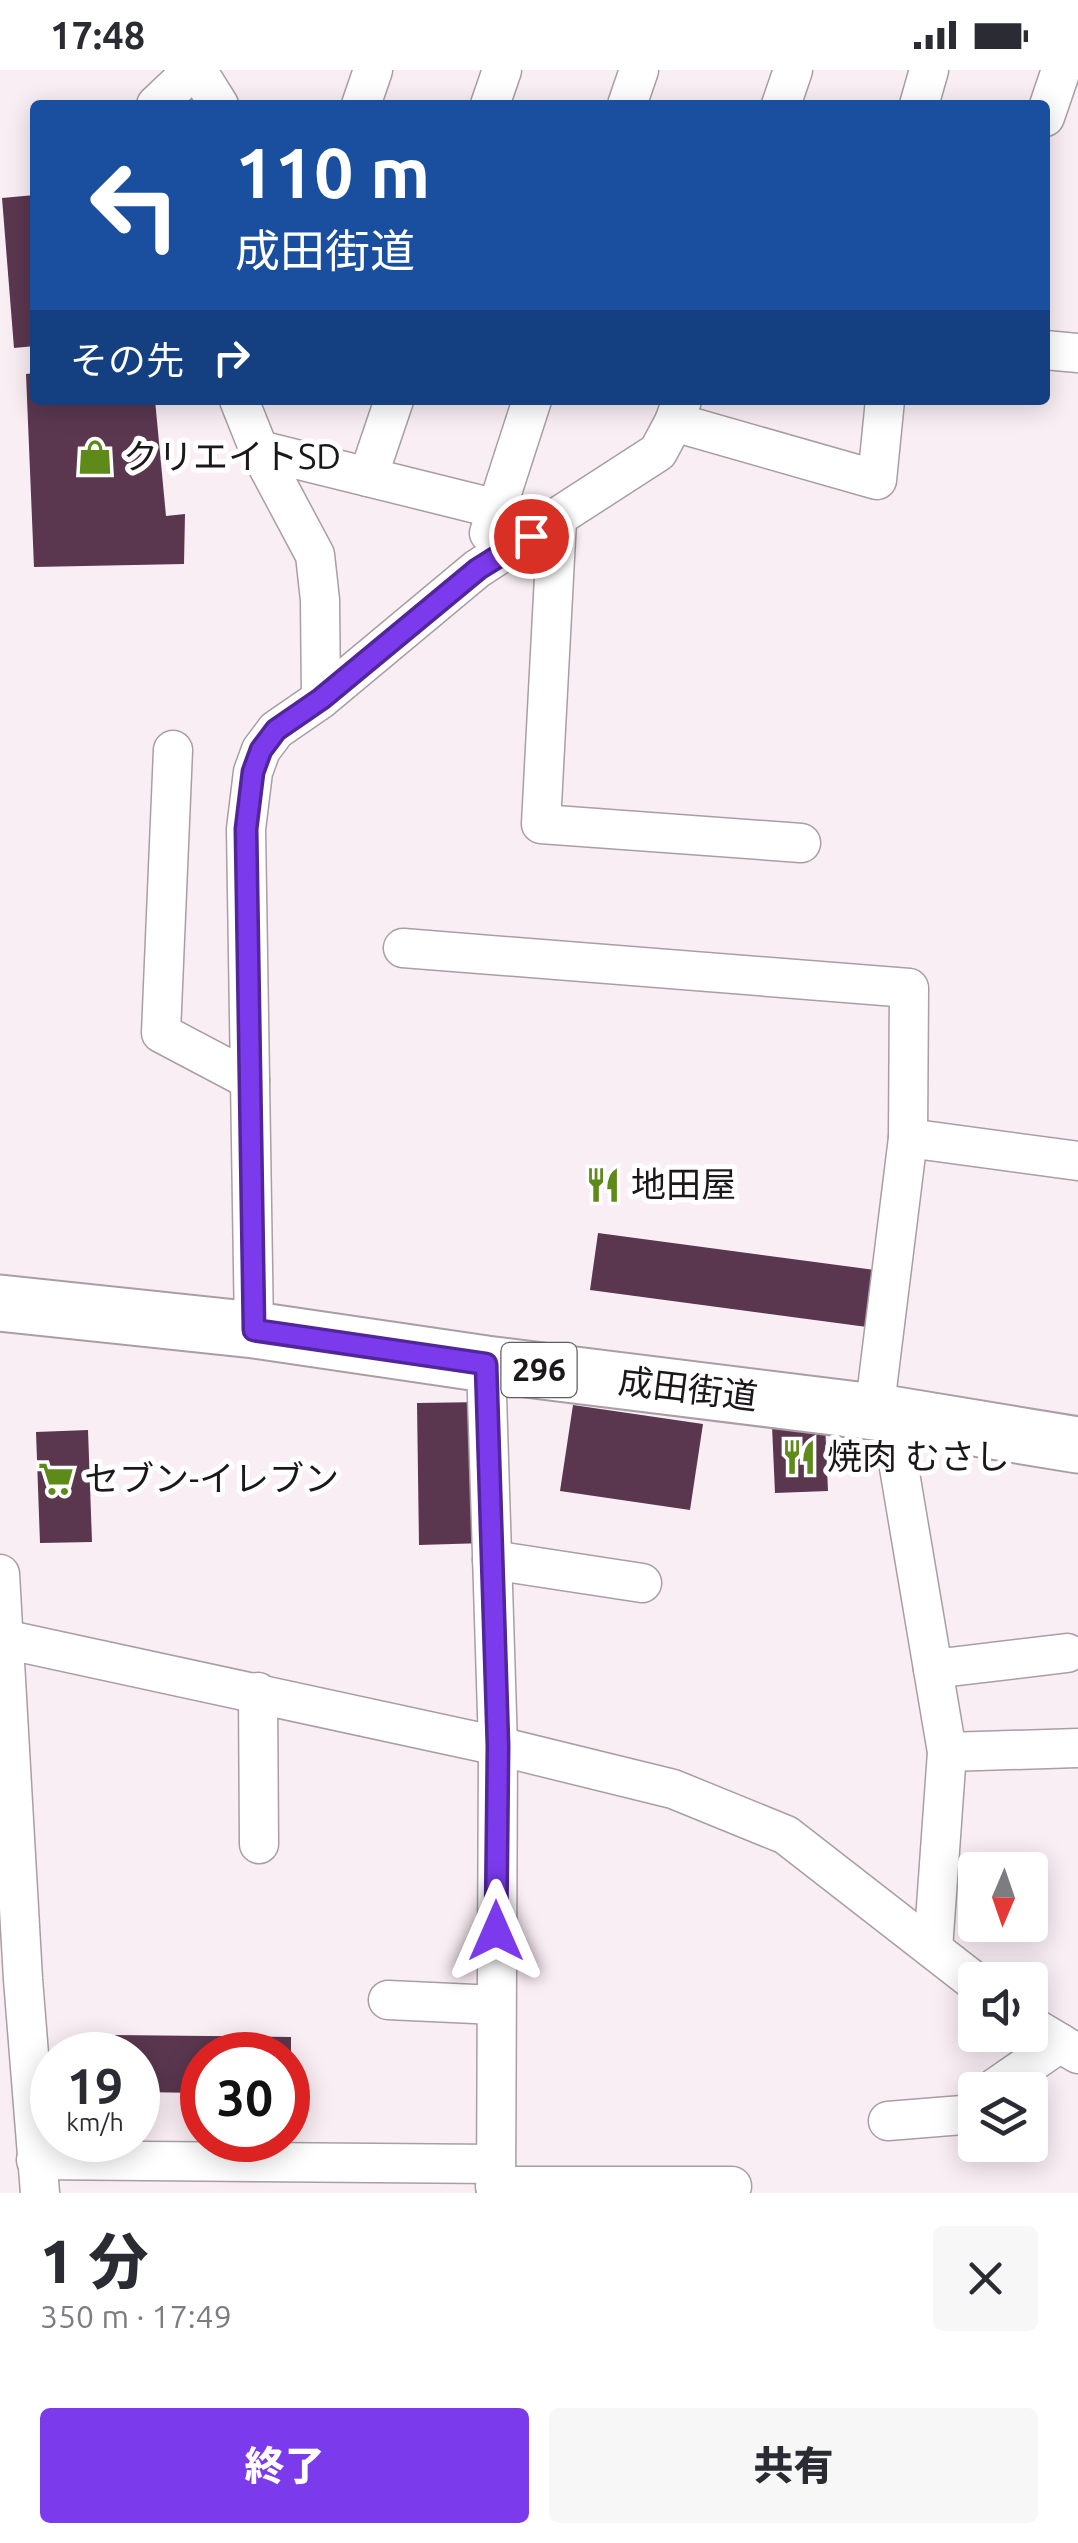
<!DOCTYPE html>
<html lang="ja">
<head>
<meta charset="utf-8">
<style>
  body { margin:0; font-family:Ubuntu,"Noto Sans JP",sans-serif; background:#f7f7f7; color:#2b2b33; height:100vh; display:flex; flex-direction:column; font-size:38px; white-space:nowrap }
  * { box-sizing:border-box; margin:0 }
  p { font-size:32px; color:#7c7c81 }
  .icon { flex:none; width:55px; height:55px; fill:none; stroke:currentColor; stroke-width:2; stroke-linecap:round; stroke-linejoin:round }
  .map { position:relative; height:2123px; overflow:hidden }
  .panel { display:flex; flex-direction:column; background:#fff; flex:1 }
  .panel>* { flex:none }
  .banner { position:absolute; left:30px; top:30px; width:1020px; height:305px; border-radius:10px; box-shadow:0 5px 25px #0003; background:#1a4fa0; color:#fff; overflow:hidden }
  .needle { width:65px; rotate:182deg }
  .tools { position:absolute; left:958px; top:1782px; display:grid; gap:20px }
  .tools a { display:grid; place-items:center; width:90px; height:90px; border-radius:10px; background:#fff; box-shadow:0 5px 25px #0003; font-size:50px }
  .speed { position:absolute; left:30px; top:1962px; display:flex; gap:20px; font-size:50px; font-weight:700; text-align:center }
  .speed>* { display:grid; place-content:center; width:130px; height:130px; border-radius:50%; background:#fff; box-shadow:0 5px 25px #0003; line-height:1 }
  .speed small { font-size:25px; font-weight:400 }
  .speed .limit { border:15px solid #d22; background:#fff; color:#111 }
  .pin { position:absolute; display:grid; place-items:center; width:85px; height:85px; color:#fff; margin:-42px; border:5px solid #fff; border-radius:50%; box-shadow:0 2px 10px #0007 }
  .me { position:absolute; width:110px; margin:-55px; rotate:0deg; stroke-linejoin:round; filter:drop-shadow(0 0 8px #0008) }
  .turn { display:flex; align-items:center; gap:35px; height:210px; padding:0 40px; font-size:45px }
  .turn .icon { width:130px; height:130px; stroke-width:2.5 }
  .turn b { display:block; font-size:70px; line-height:85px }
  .then { display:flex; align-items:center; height:95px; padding:0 40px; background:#0003; gap:20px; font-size:38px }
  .round { display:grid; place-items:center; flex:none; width:105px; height:105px; border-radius:10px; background:#f7f7f7 }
  .head { display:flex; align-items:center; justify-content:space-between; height:170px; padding:0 40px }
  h1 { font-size:60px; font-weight:800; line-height:75px }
  .cta { display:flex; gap:20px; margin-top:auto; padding:20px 40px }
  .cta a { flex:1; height:115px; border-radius:10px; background:#7c3aed; color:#fff; font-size:40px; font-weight:800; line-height:115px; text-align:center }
  .cta a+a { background:#f7f7f7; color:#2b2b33 }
  .status { display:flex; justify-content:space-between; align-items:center; height:70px; padding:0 50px; background:#fff; direction:ltr }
  .status svg { height:28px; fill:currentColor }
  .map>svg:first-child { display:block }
  .building { fill:#5a374f }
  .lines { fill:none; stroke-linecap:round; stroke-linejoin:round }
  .minor-casing { stroke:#a89ea4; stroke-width:41 }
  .highway-casing { stroke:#a89ea4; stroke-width:59 }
  .minor { stroke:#fff; stroke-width:38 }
  .highway { stroke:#fff; stroke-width:55 }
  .route-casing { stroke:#51269a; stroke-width:25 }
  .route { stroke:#7c3aed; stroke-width:18 }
  .labels { text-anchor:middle; stroke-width:10; stroke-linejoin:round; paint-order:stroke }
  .shield { fill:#fff; stroke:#5f5d5f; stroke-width:2.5 }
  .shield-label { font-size:32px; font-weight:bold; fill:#1b171a }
  .poi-label { font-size:35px; fill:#1b171a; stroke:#fff; text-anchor:start }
  .street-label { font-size:35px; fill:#1b171a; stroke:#fff }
</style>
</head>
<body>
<div class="status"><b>17:48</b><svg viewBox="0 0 49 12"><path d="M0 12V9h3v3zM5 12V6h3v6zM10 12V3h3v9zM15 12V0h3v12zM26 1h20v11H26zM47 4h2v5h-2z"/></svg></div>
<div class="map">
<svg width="1078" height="2123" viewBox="0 0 1078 2123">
  <rect width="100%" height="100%" fill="#faeef5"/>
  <g class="building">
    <path d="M35,125V276L14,278L2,128Z"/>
    <path d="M35,303V330H155L166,446L185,444L184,494L34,497L26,304Z"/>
    <path d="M598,1163L890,1202L882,1259L590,1220Z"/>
    <path d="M484,1332L486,1473L419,1475L417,1333Z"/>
    <path d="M573,1335L703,1354L690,1440L560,1421Z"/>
    <path d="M825,1353L828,1421L775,1423L772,1356Z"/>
    <path d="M88,1360L92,1472L40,1473L36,1362Z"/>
    <path d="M113,1965L291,1967V1985H202V2023L138,2022V1985H113Z"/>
  </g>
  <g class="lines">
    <defs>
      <g id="minor">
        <path d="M197,0L219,35"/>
        <path d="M156,35L193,0"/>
        <path d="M361,35L373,0"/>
        <path d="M490,35L502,0"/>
        <path d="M627,35L639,0"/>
        <path d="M781,35L793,0"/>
        <path d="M919,35L929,0"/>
        <path d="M1045,47L1061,0"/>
        <path d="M1045,280L1078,283"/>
        <path d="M239,330L259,380L315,485L320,530L321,629"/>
        <path d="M674,352L877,410L885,330"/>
        <path d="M259,380L497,439"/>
        <path d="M368,407L394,330"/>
        <path d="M557,450L541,754L801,773"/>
        <path d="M489,463L532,330"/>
        <path d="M173,680L161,963L250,1010"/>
        <path d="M403,878L909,918L908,1068L874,1343"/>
        <path d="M908,1068L1078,1091"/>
        <path d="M254,1260L246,759L253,702L261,680L276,660L321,629L477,499L658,382L674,352L682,330"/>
        <path d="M486,1294L498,1676L496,2123"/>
        <path d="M890,1344L947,1682L933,1879"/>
        <path d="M492,1490L642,1513"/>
        <path d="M0,1504L23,1909L40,2123"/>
        <path d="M4,1569L498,1676L673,1719L786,1765L975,1912"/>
        <path d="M933,1599L1067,1583"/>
        <path d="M258,1622L259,1774"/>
        <path d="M947,1682L1078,1678"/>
        <path d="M388,1930L496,1935"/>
        <path d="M1030,1955L1078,1984"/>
        <path d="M992,2020L1060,1973"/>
        <path d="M888,2051L975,2044"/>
        <path d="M36,2090L495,2094"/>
        <path d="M495,2116H732"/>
      </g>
      <path id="highway" d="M0,1233L254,1260L486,1294L890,1344L1078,1375"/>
    </defs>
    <use href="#minor" class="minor-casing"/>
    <use href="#highway" class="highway-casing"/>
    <use href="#minor" class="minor"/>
    <use href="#highway" class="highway"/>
  </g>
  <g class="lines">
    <defs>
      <path id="route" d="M496,1861L498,1676L486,1294L254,1260L246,759L253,702L261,680L276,660L321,629L478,499L531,466"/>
    </defs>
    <use href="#route" class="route-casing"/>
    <use href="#route" class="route"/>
  </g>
  <defs>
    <symbol id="shop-bare" viewBox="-9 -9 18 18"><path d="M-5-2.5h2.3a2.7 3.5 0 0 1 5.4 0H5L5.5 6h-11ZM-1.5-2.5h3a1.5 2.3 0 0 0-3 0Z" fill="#5e8a1a" stroke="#fff" stroke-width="2.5" paint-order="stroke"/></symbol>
    <symbol id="restaurant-bare" viewBox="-9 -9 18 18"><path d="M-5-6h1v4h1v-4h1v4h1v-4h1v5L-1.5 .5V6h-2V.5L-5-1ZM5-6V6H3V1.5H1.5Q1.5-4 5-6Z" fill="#5e8a1a" stroke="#fff" stroke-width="2.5" paint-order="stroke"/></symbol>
    <symbol id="supermarket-bare" viewBox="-9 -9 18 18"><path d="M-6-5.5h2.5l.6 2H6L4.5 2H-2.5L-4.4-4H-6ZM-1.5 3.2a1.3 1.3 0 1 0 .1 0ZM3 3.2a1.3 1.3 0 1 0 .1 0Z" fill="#5e8a1a" stroke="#fff" stroke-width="2.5" paint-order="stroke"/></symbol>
  </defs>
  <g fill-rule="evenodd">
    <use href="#shop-bare" x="70" y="362" width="50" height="50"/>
    <use href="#restaurant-bare" x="578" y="1090" width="50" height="50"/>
    <use href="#restaurant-bare" x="774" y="1362" width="50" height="50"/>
    <use href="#supermarket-bare" x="31" y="1384" width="50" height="50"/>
  </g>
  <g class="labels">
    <rect class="shield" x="501.5" y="1273" width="75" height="54" rx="8"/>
    <g class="shield-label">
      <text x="539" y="1311">296</text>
    </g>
    <g class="poi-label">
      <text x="123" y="399">クリエイトSD</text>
      <text x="631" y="1127">地田屋</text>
      <text x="827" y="1399">焼肉 むさし</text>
      <text x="84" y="1421">セブン-イレブン</text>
    </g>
    <g class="street-label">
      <text transform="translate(688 1319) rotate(7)" y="12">成田街道</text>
    </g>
  </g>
</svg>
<div class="tools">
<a><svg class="needle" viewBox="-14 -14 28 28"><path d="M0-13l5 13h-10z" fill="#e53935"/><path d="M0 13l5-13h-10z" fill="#7c7c81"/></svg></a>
<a><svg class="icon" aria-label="sound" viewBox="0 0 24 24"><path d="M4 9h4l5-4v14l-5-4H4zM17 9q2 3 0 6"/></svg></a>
<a><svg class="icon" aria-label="layers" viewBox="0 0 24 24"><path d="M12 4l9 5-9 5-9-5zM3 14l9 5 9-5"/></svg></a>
</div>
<div class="speed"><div>19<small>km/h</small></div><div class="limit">30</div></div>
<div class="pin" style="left:531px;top:466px;background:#d93025"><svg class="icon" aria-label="arrive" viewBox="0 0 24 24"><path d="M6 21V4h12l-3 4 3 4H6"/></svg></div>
<svg class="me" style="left:496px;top:1861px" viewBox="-20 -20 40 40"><path d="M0-17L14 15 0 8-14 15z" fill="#7c3aed" stroke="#fff" stroke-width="4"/></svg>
<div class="banner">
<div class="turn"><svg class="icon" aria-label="left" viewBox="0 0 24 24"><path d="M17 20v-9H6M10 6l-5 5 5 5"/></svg><div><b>110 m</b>成田街道</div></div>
<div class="then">その先<svg class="icon" aria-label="right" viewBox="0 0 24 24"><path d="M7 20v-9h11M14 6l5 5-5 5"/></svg></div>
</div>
</div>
<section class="panel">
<div class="head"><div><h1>1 分</h1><p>350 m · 17:49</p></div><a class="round"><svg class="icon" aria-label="close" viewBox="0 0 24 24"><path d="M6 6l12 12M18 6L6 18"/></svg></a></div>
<div class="cta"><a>終了</a><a>共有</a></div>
</section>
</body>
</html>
